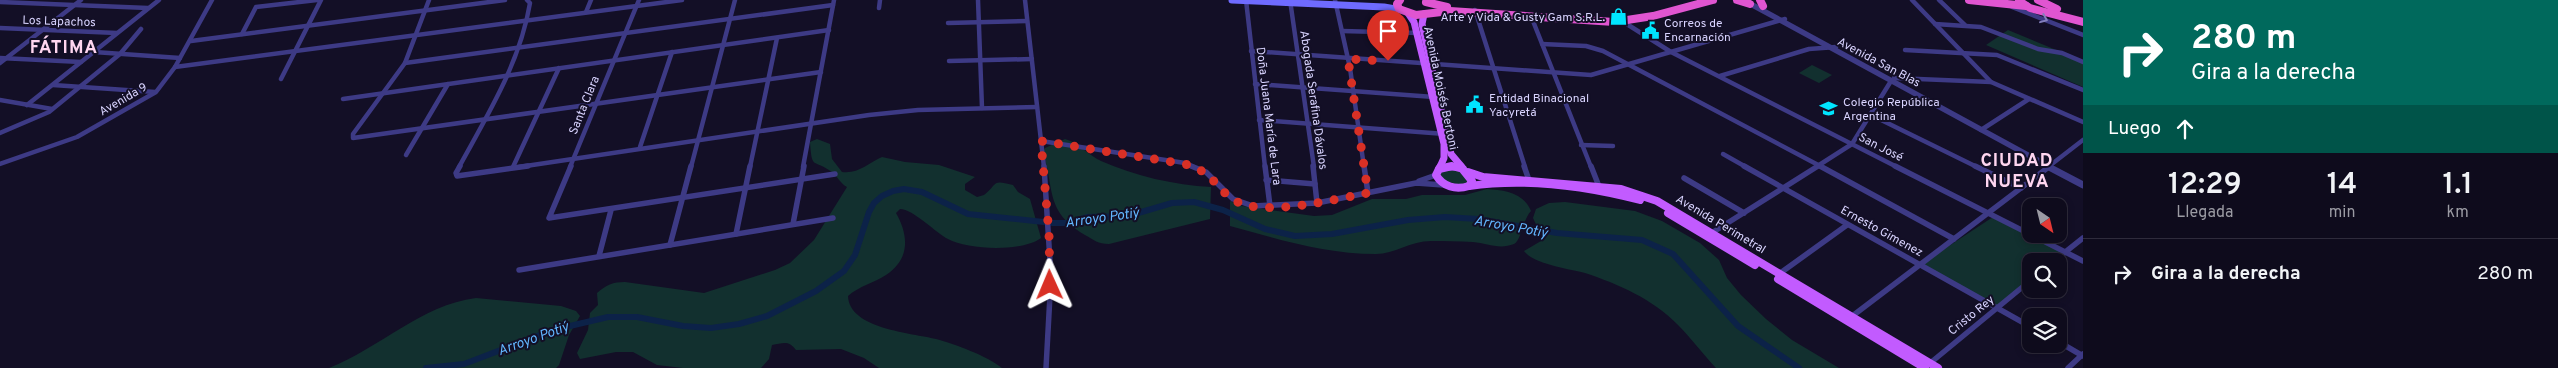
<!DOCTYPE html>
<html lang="es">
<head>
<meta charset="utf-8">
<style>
  body { margin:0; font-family:Overpass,sans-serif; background:#1c1929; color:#f1f3f6; height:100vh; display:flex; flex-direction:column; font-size:19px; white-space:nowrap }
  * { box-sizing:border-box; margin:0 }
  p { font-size:16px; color:#9b9ba3 }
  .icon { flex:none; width:28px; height:28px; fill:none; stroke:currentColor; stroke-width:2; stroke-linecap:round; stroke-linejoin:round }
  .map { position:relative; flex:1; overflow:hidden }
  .details { display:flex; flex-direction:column; background:#0e0b1c; width:475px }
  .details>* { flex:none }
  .top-card { background:#00695c; color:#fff; overflow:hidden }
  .needle { width:32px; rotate:145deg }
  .buttons { position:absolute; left:2022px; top:198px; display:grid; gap:10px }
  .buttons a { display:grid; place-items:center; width:45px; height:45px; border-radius:10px; background:#0e0b1c; box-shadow:0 2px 8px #0003,0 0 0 1px #2e2b3b; font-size:25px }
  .pin { position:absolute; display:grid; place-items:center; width:42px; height:42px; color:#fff; margin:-51px -21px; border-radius:50% 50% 50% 0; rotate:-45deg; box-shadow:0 0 5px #0007 }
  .pin .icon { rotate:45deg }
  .me { position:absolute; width:55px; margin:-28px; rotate:359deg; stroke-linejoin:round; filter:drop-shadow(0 0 4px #0008) }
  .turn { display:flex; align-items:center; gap:18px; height:105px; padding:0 25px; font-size:22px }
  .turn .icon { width:65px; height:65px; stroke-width:2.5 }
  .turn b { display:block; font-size:35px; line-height:42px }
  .then { display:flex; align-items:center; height:48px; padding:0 25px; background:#0003; gap:10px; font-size:19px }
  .eta { display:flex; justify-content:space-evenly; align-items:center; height:85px; text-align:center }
  .eta b { font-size:30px; font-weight:600; line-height:35px }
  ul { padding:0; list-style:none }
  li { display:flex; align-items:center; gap:15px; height:70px; padding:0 25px; border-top:1px solid #2e2b3b }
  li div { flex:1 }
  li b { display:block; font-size:19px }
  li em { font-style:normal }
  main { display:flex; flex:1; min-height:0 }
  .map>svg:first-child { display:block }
  .green { fill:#12302f }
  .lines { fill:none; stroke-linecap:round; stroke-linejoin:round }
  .canal { stroke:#0c2248; stroke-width:6 }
  .minor-far1 { stroke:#3d3a85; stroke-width:4.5 }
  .minor { stroke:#3d3a85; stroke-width:5.5 }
  .tertiary-far1 { stroke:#3d3a85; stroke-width:5.5 }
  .tertiary { stroke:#3d3a85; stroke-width:7 }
  .secondary { stroke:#6f6bff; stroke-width:7 }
  .primary-far1 { stroke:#c25bff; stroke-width:7 }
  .primary { stroke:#c25bff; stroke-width:8 }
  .trunk { stroke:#e055d1; stroke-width:8 }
  .oneway { stroke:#837fbc }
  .route { stroke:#d93025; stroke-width:9; stroke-dasharray:0 16.2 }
  .labels { text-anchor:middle; stroke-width:4; stroke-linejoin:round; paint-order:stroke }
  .poi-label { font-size:12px; fill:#d9d4ff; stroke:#130f26; text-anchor:start }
  .street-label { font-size:12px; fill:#d9d4ff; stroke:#130f26 }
  .water-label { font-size:14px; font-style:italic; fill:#62b6ff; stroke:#130f26 }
  .district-label { font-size:18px; font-weight:bold; letter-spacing:1px; fill:#ffd6f0; stroke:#130f26 }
</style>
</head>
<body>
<main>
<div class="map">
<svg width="2083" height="368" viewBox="0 0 2083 368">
  <rect width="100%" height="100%" fill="#130f26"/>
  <g class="green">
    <path d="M2008,30L2083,61V87L1986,45Z"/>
    <path d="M1812,65L1832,75L1819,83L1799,73Z"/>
    <path d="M817,139L830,144L832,159L842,172C859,174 868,163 882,157L905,162L939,165L975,177L965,184V190L977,197L984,195C998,184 991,179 1013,185L1018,192L1030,199L1041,238C1023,252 968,250 948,239C936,233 913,209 900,209L896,213C909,236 910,259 886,275C874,283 859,286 848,296C849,329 912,333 936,339C955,344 987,356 1002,368H879L864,358L841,349L796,350C789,340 783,343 772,345L769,359L761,368H683L657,365L633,352H616L580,359L577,353L588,330L590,313L598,305L597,293C606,285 613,282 625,282L704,293L775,270L790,263L814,240L847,187C840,183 838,177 832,172C813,158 812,171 810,142Z"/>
    <path d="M1065,139C1079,143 1088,155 1101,161C1135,176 1174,185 1211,187L1210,219L1109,244C1098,244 1094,240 1085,235C1045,211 1055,191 1043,152L1045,148Z"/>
    <path d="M1458,169L1470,180L1464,186L1441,180L1440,171Z"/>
    <path d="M1487,189C1504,190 1524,193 1531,211C1523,219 1521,241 1514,244C1499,250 1487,243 1473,242C1459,241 1445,241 1431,241C1411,241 1394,254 1376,254C1325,254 1278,239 1230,226V201L1242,206L1314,216L1332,215L1372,199H1406L1422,195H1465Z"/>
    <path d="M1565,202L1635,211L1662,221L1700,243L1719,260L1727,278L1741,295L1766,319L1792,340L1839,368H1716C1703,354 1691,338 1678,325C1653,299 1618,284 1585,273C1570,269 1533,264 1524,251L1541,241V235L1533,218L1536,209L1549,203Z"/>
    <path d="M1993,217L2063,252L2052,261H2031V279L1997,308L1920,265Z"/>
    <path d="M476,298L561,306L576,311L580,316L569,335L559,365L556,368H329C380,348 421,305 476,298Z"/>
  </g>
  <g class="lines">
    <path class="canal" d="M426,368L464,364L553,330L608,317H637L683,326L711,328L739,324L767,316L816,291L844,271L855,255L869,212L874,203L882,196L893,191L904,189L922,192L968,214L1053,223H1067L1087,217L1128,216L1172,203L1194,202L1223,210L1265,229L1295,236L1332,234L1408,220L1445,217L1478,219L1557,233L1642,240L1673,254L1738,326L1799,368"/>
    <g class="minor-far1">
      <path d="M429,0L405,63L353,134V138L821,72"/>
      <path d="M978,0L982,108"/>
      <path d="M1025,0L1044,167"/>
      <path d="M1246,0L1265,167"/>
      <path d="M1290,0L1314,167"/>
      <path d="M1335,0L1350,68L1364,167"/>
      <path d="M1912,0L1991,82L2083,122"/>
      <path d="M1939,0L1965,25"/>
      <path d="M0,2L148,8"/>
      <path d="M2012,7L2083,35"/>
      <path d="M879,8L880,0"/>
      <path d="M1475,10L1525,167"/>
      <path d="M586,12L591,0"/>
      <path d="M1531,16L1591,167"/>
      <path d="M1622,21L1671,52L1897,167"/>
      <path d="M948,23L1027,21"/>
      <path d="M1935,24L1981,27L2038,49L2062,53L2083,62"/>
      <path d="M0,28L117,33"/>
      <path d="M1342,31L1418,33"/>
      <path d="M242,34L256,7L317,0"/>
      <path d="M191,41L505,0"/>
      <path d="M1542,44L1586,46L1603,51L1822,167"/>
      <path d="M1905,50L1997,55L2083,90"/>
      <path d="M1251,51L1591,75L1785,19"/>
      <path d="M94,52L180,58"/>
      <path d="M0,58L81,62"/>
      <path d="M949,61L1032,59"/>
      <path d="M0,63L81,0"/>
      <path d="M405,63L833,5"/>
      <path d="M175,67L682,0"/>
      <path d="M1720,76L1809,49L1836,47"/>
      <path d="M1894,78L1991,82"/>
      <path d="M281,79L321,0"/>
      <path d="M1255,84L1434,97"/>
      <path d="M53,85L155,92"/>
      <path d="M343,99L829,30"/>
      <path d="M0,100L52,109"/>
      <path d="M27,105L159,0"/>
      <path d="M1871,115L1977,167"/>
      <path d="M1259,120L1445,134"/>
      <path d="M1981,130L2029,99"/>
      <path d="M0,133L49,112L120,54L141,29"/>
      <path d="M1041,141L1185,163L1194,167"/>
      <path d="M1581,145L1613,146"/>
      <path d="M640,147L672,52"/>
      <path d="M1723,154L1746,167"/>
      <path d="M406,155L448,84"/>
      <path d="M0,164L77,137L156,92L175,67L212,0"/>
      <path d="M459,167C488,114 520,63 530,3L527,0"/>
      <path d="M513,167L559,68"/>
      <path d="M519,167L869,115L918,110L1037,107"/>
      <path d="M570,167L639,0"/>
      <path d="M691,167L735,0"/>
      <path d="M750,167L777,38"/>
      <path d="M803,167L834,0"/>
      <path d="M1816,167L1852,144L1891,81"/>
      <path d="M2048,167L2083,140"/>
    </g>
    <g class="minor">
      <path d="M460,166L456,173L457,176L528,166"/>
      <path d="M571,166L549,218L835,174"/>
      <path d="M1044,166L1051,277L1046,368"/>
      <path d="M1191,166L1206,172L1233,199L1253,206L1317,203L1416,183L1443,185"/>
      <path d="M1265,166L1270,206"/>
      <path d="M1313,166L1317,203"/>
      <path d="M1364,166L1368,193"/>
      <path d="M1524,166L1530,183"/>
      <path d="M1591,166L1600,189"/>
      <path d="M1744,166L2031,327"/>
      <path d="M1820,166L1954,239"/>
      <path d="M1895,166L2083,261"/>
      <path d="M1975,166L2021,188"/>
      <path d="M1684,178L1744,213"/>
      <path d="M1266,180L1315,184"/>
      <path d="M1419,181L1436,175"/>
      <path d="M793,224L804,166"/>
      <path d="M736,234L750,166"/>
      <path d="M1710,234L1818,166"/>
      <path d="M670,245L691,166"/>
      <path d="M599,256L611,210"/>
      <path d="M2054,261L2083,238"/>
      <path d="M519,270L833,218"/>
      <path d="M1779,274L1847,225"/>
      <path d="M1851,317L2050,166"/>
      <path d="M2059,342L2083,356"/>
      <path d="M1929,364L2031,280"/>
      <path d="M2068,368L2083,354"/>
    </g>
    <path class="tertiary-far1" d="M1747,2L2050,167"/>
    <path class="tertiary" d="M2047,166L2083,185"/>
    <path class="secondary" d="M1232,0L1384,7L1401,10"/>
    <g class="primary-far1">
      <path d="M1408,13L1414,22L1444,144V158L1440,167"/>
      <path d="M1424,14L1422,24L1451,154L1462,167"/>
      <path d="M1449,167H1455"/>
    </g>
    <g class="primary">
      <path d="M1460,166L1472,181L1469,186C1456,190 1443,187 1436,175L1439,169L1452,166L1463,169"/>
      <path d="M1439,169L1441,166"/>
      <path d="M1468,172L1483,177L1621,189L1657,201L1938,368"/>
      <path d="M1469,186C1524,178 1586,186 1640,200"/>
      <path d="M1668,213L1755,265"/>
      <path d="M1778,279L1925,368"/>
    </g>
    <g class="trunk">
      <path d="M1400,0L1397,4L1399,9L1416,15L1450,11L1614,22L1653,16L1713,0"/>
      <path d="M1737,0L1750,4"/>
      <path d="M1760,0L1763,6"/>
      <path d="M1969,0L2026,6"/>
      <path d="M2038,0L2057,9"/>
      <path d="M2019,1L2030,8L2083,22"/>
      <path d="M1426,2L1447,7"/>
    </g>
  </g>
  <defs><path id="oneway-chevron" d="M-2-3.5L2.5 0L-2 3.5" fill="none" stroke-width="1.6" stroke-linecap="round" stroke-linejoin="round" transform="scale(1.25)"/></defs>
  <use class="oneway" href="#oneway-chevron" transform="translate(2044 19) rotate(22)"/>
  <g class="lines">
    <path class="route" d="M1050,285L1049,234L1041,141L1185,164C1215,173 1213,186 1234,200C1262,218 1336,199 1368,193L1348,59L1388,61"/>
  </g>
  <defs>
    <symbol id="shop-bare" viewBox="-9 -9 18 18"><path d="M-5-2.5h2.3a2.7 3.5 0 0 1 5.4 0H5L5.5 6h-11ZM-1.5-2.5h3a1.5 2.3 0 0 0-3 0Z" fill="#00e5ff" stroke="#130f26" stroke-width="2.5" paint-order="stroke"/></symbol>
    <symbol id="civic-bare" viewBox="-9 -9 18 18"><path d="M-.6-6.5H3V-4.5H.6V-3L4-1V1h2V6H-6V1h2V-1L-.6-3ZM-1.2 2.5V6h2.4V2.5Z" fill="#00e5ff" stroke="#130f26" stroke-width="2.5" paint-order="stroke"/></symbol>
    <symbol id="school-bare" viewBox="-9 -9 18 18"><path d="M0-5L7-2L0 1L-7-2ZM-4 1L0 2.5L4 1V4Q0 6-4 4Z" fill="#00e5ff" stroke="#130f26" stroke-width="2.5" paint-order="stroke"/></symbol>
  </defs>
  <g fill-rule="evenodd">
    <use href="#shop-bare" x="1606" y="4" width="25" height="25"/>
    <use href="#civic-bare" x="1638" y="18" width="25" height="25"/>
    <use href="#civic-bare" x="1462" y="92" width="25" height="25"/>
    <use href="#school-bare" x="1816" y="96" width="25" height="25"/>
  </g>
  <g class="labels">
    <g class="poi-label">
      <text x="1605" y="21" text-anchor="end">Arte y Vida &amp; Gusty Gam S.R.L.</text>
      <text x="1664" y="27">Correos de<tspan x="1664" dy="14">Encarnación</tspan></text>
      <text x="1489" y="102">Entidad Binacional<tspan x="1489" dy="14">Yacyretá</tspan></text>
      <text x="1843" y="106">Colegio República<tspan x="1843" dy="14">Argentina</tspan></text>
    </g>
    <g class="street-label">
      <text transform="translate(59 21) rotate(2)" y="4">Los Lapachos</text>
      <text transform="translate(1879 62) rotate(28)" y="4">Avenida San Blas</text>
      <text transform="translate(1441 88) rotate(78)" y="4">Avenida Moisés Bertoni</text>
      <text transform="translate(123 99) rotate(-30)" y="4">Avenida 9</text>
      <text transform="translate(1314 100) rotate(82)" y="4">Abogada Serafina Dávalos</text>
      <text transform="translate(584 105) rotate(-68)" y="4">Santa Clara</text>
      <text transform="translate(1269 116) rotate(83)" y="4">Doña Juana María de Lara</text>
      <text transform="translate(1881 147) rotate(27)" y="4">San José</text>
      <text transform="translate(1721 224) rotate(31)" y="4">Avenida Perimetral</text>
      <text transform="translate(1882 231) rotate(29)" y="4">Ernesto Gimenez</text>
      <text transform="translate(1971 315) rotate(-39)" y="4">Cristo Rey</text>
    </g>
    <g class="water-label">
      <text transform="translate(1102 217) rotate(-8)" y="5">Arroyo Poti´y</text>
      <text transform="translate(1511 226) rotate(10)" y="5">Arroyo Poti´y</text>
      <text transform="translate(533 338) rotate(-20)" y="5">Arroyo Poti´y</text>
    </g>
    <g class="district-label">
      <text x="64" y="53">FÁTIMA</text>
      <text x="2017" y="166">CIUDAD<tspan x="2017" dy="21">NUEVA</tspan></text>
    </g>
  </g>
</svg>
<div class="buttons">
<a><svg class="needle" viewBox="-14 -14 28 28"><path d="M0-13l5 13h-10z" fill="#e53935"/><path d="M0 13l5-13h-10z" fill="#9b9ba3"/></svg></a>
<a><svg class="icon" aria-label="search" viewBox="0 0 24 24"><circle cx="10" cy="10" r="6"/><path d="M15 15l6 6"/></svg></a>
<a><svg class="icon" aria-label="layers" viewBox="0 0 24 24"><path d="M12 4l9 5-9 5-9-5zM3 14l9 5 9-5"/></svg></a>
</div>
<div class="pin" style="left:1388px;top:61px;background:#d93025"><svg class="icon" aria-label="arrive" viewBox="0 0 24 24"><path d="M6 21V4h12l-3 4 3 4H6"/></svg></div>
<svg class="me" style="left:1050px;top:285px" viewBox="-20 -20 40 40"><path d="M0-17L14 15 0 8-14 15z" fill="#d93025" stroke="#fff" stroke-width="4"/></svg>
</div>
<section class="details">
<div class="top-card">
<div class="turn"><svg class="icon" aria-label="right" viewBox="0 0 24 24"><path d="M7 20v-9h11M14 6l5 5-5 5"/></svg><div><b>280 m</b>Gira a la derecha</div></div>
<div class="then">Luego<svg class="icon" aria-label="ahead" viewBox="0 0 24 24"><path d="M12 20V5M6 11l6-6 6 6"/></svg></div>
</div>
<div class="eta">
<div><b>12:29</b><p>Llegada</p></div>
<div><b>14</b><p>min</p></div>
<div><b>1.1</b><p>km</p></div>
</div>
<ul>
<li><svg class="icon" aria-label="right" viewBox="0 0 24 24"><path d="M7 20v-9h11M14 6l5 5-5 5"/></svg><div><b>Gira a la derecha</b></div><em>280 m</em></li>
</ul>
</section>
</main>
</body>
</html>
